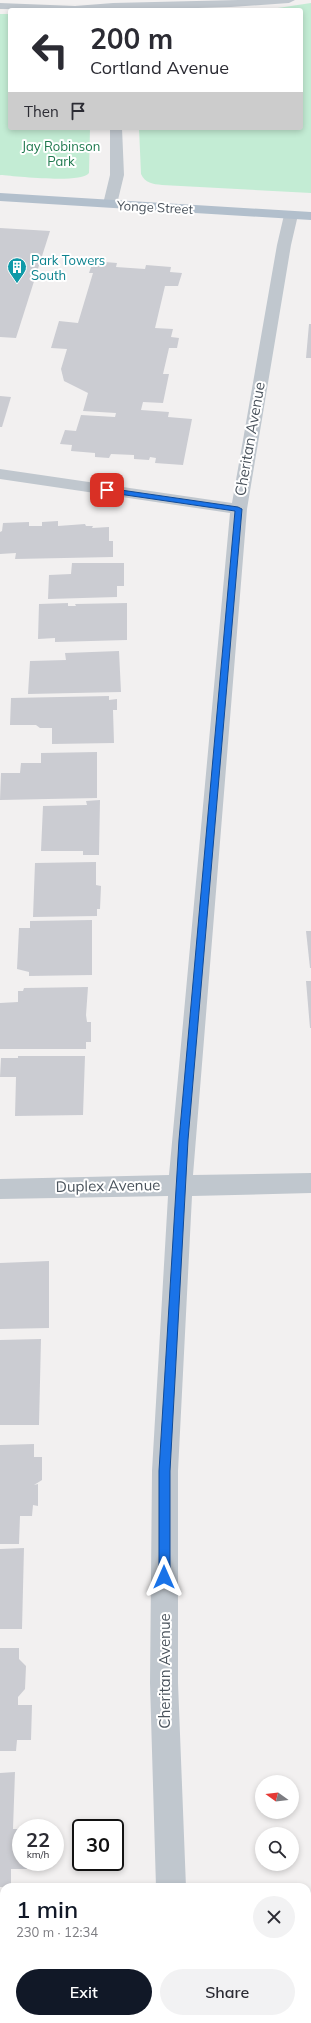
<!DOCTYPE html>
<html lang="en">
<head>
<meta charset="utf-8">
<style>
  body { margin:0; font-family:Mulish,sans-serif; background:#f2f2f3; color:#2b2b33; height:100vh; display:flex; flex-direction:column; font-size:15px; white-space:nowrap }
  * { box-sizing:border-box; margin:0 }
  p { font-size:13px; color:#7c7c81 }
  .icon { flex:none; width:22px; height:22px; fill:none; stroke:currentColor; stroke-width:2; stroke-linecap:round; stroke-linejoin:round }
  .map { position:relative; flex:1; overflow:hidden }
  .details { position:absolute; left:0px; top:1883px; width:311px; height:140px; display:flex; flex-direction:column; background:#fff; border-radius:12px 12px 0 0; box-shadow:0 2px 6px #0003 }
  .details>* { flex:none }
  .hud { position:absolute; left:8px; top:8px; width:295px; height:122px; border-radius:4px; box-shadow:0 2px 6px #0003; background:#fff; color:#2b2b33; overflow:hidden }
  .needle { width:26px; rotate:285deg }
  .fabs { position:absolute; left:255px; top:1775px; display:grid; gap:8px }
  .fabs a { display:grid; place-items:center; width:44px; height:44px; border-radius:50%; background:#fff; box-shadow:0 2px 6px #0003; font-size:20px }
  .speed { position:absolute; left:12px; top:1819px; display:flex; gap:8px; font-size:20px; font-weight:700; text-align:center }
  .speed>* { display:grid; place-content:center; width:52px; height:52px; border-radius:50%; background:#fff; box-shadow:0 2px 6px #0003; line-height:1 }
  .speed small { font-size:10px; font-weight:400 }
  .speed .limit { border:2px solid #111; border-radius:6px; background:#fff; color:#111 }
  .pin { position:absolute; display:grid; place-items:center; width:34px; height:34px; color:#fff; margin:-17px; border-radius:8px; box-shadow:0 2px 6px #0006 }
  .me { position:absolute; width:44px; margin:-22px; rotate:0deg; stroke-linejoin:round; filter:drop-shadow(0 0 3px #0008) }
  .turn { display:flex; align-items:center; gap:14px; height:84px; padding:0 16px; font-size:18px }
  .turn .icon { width:52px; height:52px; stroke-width:2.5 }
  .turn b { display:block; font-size:28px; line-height:34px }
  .then { display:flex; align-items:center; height:38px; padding:0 16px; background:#0003; gap:8px; font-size:15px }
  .round { display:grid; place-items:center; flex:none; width:42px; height:42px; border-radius:21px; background:#f2f2f3 }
  .headline { display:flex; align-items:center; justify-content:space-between; height:68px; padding:0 16px }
  h1 { font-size:24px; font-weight:600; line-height:30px; color:#111827 }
  .cta { display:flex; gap:8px; margin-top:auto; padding:8px 16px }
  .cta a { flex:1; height:46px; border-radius:24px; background:#111827; color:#fff; font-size:16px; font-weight:600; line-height:46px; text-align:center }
  .cta a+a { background:#f2f2f3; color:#2b2b33 }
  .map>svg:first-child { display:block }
  .green { fill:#c3ecd4 }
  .building { fill:#cbccd2 }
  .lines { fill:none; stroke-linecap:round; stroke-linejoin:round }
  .minor { fill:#c0c7ce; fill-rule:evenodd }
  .major { fill:#b2bfcc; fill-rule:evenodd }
  .route { fill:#1a73e8; stroke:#114b97 }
  .labels { text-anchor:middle; stroke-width:4; stroke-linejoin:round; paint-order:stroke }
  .far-park-label { font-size:13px; fill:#1f794e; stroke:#fff }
  .far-street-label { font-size:13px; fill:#4a535c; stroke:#fff }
  .far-culture-label { font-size:13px; fill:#0d838f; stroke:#fff; text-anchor:start }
  .street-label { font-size:15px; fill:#4a535c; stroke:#fff }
</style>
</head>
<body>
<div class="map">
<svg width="311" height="2023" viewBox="0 0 311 2023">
  <rect width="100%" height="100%" fill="#f2f0f0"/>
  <g class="green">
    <path d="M311,3V193L162,185C153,184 145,183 141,174L139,128H301V10H248L271,9Z"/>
    <path d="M0,14H10V128H90L89,173C81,184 16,176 0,175Z"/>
  </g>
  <g class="building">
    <path d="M0,228L50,231L16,338L0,337Z"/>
    <path d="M93,261L117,263L116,267L145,269L146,265L171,267L170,272L182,273L178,286H165L155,328L173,329L171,337L179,338L177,348H169L163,374H169L163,403L143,402L141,410L169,412L168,417L192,419L183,465L155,463L156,458L150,457L149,460L134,459V455L111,454L109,458L95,457V453L71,451L72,445L60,444L65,430L76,431L81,415L115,417L116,413L83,411L88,393L64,381L61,369L67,349L51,348L59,321L78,323L93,273H89Z"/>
    <path d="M309,324H311V358H306Z"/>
    <path d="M0,396L11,397L2,427H0Z"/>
    <path d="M58,521V526L85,524L86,526H93L92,528L109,527V541H113V557L15,559L16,553L0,554V532L2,531L3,523L29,522V526H42V522Z"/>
    <path d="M72,563H124V586H117V597L48,599L49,575L71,574Z"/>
    <path d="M68,603V606H76L75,604L127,603V640L55,642V638L38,639L39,604Z"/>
    <path d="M119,651L121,692L28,694L30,661L66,660L65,653Z"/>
    <path d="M109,696V700L117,699V710H113L114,743L52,744V728H40L36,725H10L11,698Z"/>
    <path d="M97,752V798L0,800L1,773H20L21,763H41V753Z"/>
    <path d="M100,800L99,855H83V851H41L43,806L87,805L86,801Z"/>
    <path d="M96,862V885L101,886L100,909H97V916L33,917L35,863Z"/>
    <path d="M92,920V975L29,976V972L17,969L19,928H30V921Z"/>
    <path d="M306,931H311V968H310Z"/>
    <path d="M306,981H311V1028H310Z"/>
    <path d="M88,987L86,1015L87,1022H91V1042H86V1049H0V1003L18,1002V991H23L24,988Z"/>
    <path d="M18,1056H85L83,1115L15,1116L16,1077H0L1,1058H18Z"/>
    <path d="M49,1261V1328L0,1329V1263Z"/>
    <path d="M41,1339L39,1425H0V1340Z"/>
    <path d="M34,1444V1457H42V1480L34,1485L38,1484V1506L33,1505L32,1516H20L19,1544H0V1445Z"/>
    <path d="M24,1548L22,1629H0V1549Z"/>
    <path d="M0,1648H19V1659L26,1666L25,1689L18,1697V1705H32L31,1740H17L16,1751H0Z"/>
    <path d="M15,1772L13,1829H21V1862H27V1869H11V1887H0V1773Z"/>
    <path d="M0,1903H4V2007L0,2008Z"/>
  </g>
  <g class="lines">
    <g class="minor">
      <path d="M238,0H295L289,3L231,7L133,10L0,9V3L75,6L113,3Z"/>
      <path d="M110,128H122L124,175L117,204L115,207H105L103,204L110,175Z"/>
      <path d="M291,211L296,212L298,215L291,245L247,509L193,1175L311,1173V1193L192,1196L178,1471V1683L186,1887H156L150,1683L152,1471L168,1196L0,1199V1179L169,1175L230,513L0,479V469L232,503L277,245L284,215L286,212Z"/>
      <rect x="162" y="2019" width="32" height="4"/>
    </g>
    <path class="major" d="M0,193L311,212V220L0,201Z"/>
  </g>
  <path class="route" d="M107,488L238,507L242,509L188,1140L170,1471V1577L168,1581L164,1583L160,1581L159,1577V1471L179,1140L235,511L105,492L104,490Z"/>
  <defs>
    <symbol id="building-pin" viewBox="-11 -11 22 30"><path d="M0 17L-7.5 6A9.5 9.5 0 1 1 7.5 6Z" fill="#0f9aa8" stroke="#fff"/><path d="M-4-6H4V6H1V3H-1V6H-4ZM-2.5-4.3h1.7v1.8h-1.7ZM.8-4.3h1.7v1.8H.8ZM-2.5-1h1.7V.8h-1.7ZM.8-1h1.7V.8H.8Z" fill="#fff"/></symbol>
  </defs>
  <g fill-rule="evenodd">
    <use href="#building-pin" x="6" y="256" width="22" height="30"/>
  </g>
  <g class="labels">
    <g class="far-park-label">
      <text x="61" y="151">Jay Robinson<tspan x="61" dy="15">Park</tspan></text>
    </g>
    <g class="far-street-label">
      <text transform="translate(155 207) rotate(3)" y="5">Yonge Street</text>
    </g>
    <g class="far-culture-label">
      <text x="31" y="265">Park Towers<tspan x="31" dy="15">South</tspan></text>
    </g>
    <g class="street-label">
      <text transform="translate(250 439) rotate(-80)" y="5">Cheritan Avenue</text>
      <text transform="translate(108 1186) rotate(-1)" y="5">Duplex Avenue</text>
      <text transform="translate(165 1671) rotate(-90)" y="5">Cheritan Avenue</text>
    </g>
  </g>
</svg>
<div class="fabs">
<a><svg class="needle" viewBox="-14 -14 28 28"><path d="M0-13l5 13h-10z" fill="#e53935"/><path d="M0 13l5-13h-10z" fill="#7c7c81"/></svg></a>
<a><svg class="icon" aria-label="search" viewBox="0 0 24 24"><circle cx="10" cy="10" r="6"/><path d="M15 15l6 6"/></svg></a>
</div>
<div class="speed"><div>22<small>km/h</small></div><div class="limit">30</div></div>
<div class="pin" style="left:107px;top:490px;background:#d93025"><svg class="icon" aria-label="arrive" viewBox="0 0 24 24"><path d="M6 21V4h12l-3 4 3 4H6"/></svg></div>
<svg class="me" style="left:164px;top:1577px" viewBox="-20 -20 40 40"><path d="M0-17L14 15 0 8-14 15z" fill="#1a73e8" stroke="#fff" stroke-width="4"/></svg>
<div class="hud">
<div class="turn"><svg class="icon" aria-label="left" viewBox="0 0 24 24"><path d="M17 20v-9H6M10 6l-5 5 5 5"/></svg><div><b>200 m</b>Cortland Avenue</div></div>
<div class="then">Then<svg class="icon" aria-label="arrive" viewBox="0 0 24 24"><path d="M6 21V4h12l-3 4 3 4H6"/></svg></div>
</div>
<section class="details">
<div class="headline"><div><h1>1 min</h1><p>230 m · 12:34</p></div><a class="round"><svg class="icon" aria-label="close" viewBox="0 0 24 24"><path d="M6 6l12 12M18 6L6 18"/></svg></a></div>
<div class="cta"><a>Exit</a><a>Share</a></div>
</section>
</div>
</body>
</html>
